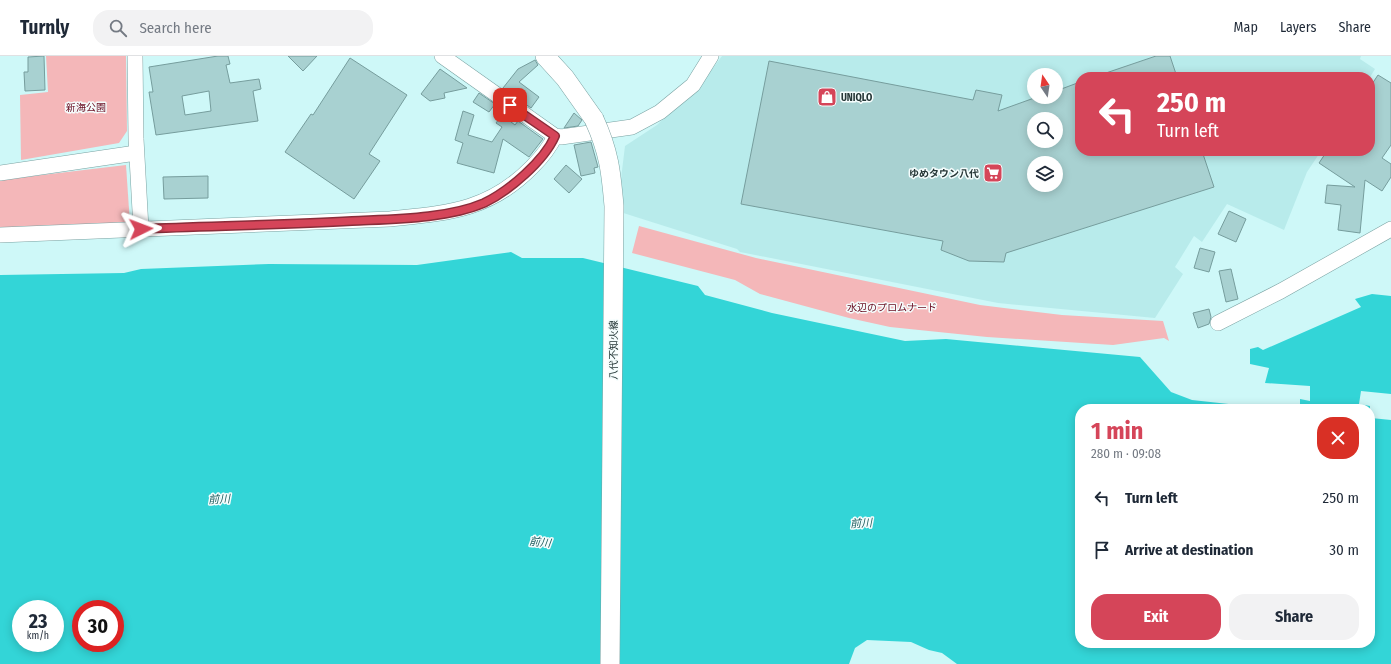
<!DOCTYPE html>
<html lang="en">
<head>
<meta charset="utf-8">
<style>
  body { margin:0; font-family:"Fira Sans Condensed","Noto Sans JP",sans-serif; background:#f2f2f3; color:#1f2937; height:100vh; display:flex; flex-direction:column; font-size:15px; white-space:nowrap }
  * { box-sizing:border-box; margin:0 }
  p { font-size:13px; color:#747a83 }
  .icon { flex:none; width:22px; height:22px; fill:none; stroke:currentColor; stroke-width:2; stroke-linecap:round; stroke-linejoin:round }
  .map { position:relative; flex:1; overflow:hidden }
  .side { position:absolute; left:1075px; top:348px; width:300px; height:244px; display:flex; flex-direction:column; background:#fff; border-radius:16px; box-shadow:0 2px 10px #0003 }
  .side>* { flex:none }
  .banner { position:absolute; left:1075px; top:16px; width:300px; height:84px; border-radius:16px; box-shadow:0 2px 10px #0003; background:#d54559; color:#fff; overflow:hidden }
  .needle { width:26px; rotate:347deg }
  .controls { position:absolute; left:1027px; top:12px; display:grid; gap:8px }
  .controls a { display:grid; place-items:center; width:36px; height:36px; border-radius:50%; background:#fff; box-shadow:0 2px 10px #0003; font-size:20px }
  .speed { position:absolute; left:12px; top:544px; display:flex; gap:8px; font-size:20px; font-weight:700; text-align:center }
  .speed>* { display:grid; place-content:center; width:52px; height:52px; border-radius:50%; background:#fff; box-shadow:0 2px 10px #0003; line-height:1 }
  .speed small { font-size:10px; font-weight:400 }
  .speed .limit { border:6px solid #d22; background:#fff; color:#111 }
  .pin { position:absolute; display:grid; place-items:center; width:34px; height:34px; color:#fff; margin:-17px; border-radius:8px; box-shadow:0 2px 6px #0006 }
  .me { position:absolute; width:44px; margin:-22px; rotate:87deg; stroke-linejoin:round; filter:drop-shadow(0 0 3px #0008) }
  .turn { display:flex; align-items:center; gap:14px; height:84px; padding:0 16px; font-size:18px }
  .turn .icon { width:52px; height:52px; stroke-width:2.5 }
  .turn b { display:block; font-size:28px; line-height:34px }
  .round { display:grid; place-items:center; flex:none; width:42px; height:42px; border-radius:16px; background:#f2f2f3 }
  .headline { display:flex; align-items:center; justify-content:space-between; height:68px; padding:0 16px }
  h1 { font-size:24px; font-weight:700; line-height:30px; color:#d54559 }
  .cta { display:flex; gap:8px; margin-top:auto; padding:8px 16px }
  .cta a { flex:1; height:46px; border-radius:16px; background:#d54559; color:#fff; font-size:16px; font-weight:700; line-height:46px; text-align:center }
  .cta a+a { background:#f2f2f3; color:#1f2937 }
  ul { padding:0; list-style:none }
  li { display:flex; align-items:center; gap:12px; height:52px; padding:0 16px }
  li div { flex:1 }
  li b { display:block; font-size:15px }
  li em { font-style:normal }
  header { display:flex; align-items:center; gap:24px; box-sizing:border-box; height:56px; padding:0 20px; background:#fff; border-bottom:1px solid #e0e1e3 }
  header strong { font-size:19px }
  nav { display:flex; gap:22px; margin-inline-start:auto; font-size:14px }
  .search { width:280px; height:36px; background:#f2f2f3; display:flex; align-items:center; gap:10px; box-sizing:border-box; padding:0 14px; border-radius:16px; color:#747a83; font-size:15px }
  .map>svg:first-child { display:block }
  .built { fill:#b8ebeb; fill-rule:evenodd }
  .green { fill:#f4b7b9 }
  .water { fill:#33d5d7; fill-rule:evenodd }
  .building { fill:#a8d1d1; stroke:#769d9d; fill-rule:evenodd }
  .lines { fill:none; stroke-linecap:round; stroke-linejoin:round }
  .minor-casing { stroke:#7aa2a2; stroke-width:16 }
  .major-casing { stroke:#7aa2a2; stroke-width:20 }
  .minor { stroke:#fff; stroke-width:15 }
  .major { stroke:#fff; stroke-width:19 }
  .major-bridge-casing { stroke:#7aa2a2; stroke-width:20; stroke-linecap:butt }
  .major-bridge { stroke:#fff; stroke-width:19 }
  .route-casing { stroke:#8a2d3a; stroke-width:10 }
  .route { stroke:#d54559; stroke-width:7 }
  .labels { text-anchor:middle; stroke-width:3; stroke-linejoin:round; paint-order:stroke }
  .poi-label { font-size:10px; font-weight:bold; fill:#263737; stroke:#f5fdfd; text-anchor:start }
  .park-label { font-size:10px; fill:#680a1f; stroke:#f5fdfd }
  .street-label { font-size:10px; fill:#263737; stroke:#f5fdfd }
  .water-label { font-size:11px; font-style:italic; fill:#215f60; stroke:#f5fdfd }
</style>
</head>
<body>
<header>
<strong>Turnly</strong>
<div class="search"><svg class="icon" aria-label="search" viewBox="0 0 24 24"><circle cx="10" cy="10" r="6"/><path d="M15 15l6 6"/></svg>Search here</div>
<nav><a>Map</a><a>Layers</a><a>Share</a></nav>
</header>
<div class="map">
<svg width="1391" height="608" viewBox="0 0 1391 608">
  <rect width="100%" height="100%" fill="#cef8f8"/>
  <path class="built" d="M722,0H1361L1360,3L1375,13L1370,21H1080V95H1321L1307,116L1284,174L1227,148L1202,186L1194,180L1175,211L1183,218L1155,262L998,247L740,196L737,193L617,155L625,90L657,69L710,16ZM1034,19H1056V41H1034ZM1034,63H1056V85H1034ZM1034,107H1056V129H1034Z"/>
  <g class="green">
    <path d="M46,0H126L127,75L119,87L21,104L20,39L48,36Z"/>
    <path d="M126,109L130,168L0,173V124Z"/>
    <path d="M639,170L756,202L980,249L1062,259L1163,265L1169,285L1164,282L1113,289L987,281L890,271L849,262L760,238L735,224L632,197Z"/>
  </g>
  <g class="water">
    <path d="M511,196L522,202H583L698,230L705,239L772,257L905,285L946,283L1140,301L1171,336L1192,344L1275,353H1080V587H1370V354L1371,362L1391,364V608H957L942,597L929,594L911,586L867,584L855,592L849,608H0V219L124,217L141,213L269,208L417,209ZM21,553H55V587H21ZM81,553H115V587H81Z"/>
    <path d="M1372,238L1391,240V338L1361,335L1359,348L1370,350V353H1300V343L1310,345V330L1265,327L1269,312L1250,308V293L1258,291L1263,294L1361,251L1355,243Z"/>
  </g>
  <g class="building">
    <path d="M44,0L45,34L25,35L24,16H28V1Z"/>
    <path d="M218,0H228L230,8L226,9L230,27L259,23L261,33L253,35L258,65L156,79L149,36H153L149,11ZM209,35L211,55L185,59L182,40Z"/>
    <path d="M288,0H317L303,15Z"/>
    <path d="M1156,0H1170L1177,21H1100V19Z"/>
    <path d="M350,2L407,39L369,98L380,105L354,143L285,96L311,58L313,59Z"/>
    <path d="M535,4L538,9L519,26L539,41L531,52L503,32L518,13Z"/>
    <path d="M769,5L973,44L976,34L1002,39L998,55L1037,41H1056V35L1080,26V95H1202L1214,131L1006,197L1004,206L969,205L941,194L943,185L741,148ZM1034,63H1056V85H1034ZM1034,107H1056V129H1034Z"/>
    <path d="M440,13L467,32L444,37L445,42L430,45L421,38Z"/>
    <path d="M1378,19L1391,27V89L1382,102L1391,108V121L1382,135L1365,124L1360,177L1338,174L1341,149L1325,147L1327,129L1355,131L1319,107L1327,95H1370V31Z"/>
    <path d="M479,37L495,48L489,56L473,46Z"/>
    <path d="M463,55L474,59L468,79L492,86L502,71L496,67L502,59L515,69L518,65L543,83L529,101L503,83L494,117L457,107L463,87L455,84Z"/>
    <path d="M574,57L582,64L578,70L564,72Z"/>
    <path d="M591,86L598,111L594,112L595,117L581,120L574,89Z"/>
    <path d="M566,109L582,123L569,137L554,123Z"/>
    <path d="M208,120V142L164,143L163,121Z"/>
    <path d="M1229,155L1246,163L1236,186L1218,178Z"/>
    <path d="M1200,192L1215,196L1209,216L1194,212Z"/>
    <path d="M1231,213L1238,243L1226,246L1219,215Z"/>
    <path d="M1209,253L1211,261L1209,268L1198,272L1193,257Z"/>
  </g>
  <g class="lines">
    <defs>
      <g id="minor">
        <path d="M135,0L136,83L141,173"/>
        <path d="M442,0L555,80L561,81L632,71L660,56L693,29L711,0"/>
        <path d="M0,117L136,97"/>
        <path d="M0,179L390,163C447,157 489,155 532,111C542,101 549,93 555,80"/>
        <path d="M1218,267L1281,235L1391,173"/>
      </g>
      <path id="major" d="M545,0L565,22L594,63"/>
    </defs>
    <use href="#minor" class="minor-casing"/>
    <use href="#major" class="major-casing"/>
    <use href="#minor" class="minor"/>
    <use href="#major" class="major"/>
    <defs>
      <path id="major-bridge" d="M594,63C609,96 611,115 614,150L610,608"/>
    </defs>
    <use href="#major-bridge" class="major-bridge-casing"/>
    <use href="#major-bridge" class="major-bridge"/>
  </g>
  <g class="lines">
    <defs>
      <path id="route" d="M141,173C211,170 282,169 352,165C392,163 447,163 484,147C509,135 544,105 555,80L510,49"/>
    </defs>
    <use href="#route" class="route-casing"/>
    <use href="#route" class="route"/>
  </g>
  <defs>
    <symbol id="shop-square" viewBox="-11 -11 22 22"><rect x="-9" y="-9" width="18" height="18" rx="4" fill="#d54559" stroke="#f5fdfd"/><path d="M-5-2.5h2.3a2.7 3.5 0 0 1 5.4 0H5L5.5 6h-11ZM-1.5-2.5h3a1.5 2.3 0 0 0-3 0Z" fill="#fff"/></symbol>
    <symbol id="supermarket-square" viewBox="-11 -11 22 22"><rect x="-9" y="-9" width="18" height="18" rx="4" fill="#d54559" stroke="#f5fdfd"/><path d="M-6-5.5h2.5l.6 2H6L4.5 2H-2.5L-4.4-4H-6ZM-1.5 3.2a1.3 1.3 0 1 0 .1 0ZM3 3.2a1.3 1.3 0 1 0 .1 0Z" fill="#fff"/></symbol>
  </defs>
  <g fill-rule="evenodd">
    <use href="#shop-square" x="816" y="30" width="22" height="22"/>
    <use href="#supermarket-square" x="982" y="106" width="22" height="22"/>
  </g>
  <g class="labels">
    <g class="poi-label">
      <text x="841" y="45">UNIQLO</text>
      <text x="979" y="121" text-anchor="end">ゆめタウン八代</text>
    </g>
    <g class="park-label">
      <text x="86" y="55">新海公園</text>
      <text x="892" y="255">水辺のプロムナード</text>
    </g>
    <g class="street-label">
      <text transform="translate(613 294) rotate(-90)" y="4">八代不知火線</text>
    </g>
    <g class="water-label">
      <text transform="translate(219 443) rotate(-3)" y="4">前川</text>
      <text transform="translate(861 467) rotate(-3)" y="4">前川</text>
      <text transform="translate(540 486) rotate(6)" y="4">前川</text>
    </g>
  </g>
</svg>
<div class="controls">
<a><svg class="needle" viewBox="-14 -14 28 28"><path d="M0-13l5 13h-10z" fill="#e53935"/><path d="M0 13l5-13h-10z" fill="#747a83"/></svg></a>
<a><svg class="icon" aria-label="search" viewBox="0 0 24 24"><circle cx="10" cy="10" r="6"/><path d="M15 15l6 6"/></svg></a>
<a><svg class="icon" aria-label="layers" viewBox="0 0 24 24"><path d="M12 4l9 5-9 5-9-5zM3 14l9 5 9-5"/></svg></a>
</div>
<div class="speed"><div>23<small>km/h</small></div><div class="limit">30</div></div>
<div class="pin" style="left:510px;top:49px;background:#d93025"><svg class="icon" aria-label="arrive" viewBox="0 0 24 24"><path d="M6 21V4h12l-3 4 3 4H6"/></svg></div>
<svg class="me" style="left:141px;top:173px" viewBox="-20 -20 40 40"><path d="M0-17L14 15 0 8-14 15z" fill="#d54559" stroke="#fff" stroke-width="4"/></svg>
<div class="banner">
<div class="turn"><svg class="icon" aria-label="left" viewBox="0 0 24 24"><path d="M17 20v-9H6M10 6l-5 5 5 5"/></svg><div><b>250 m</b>Turn left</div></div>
</div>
<section class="side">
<div class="headline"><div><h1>1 min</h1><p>280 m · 09:08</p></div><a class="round" style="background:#d93025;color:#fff"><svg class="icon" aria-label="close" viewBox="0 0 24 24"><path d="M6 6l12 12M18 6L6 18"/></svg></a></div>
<ul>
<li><svg class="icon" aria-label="left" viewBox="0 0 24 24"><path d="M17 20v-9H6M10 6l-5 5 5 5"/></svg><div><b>Turn left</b></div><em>250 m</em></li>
<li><svg class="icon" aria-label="arrive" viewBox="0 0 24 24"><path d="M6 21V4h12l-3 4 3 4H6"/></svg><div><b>Arrive at destination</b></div><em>30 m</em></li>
</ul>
<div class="cta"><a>Exit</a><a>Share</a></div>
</section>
</div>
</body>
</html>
